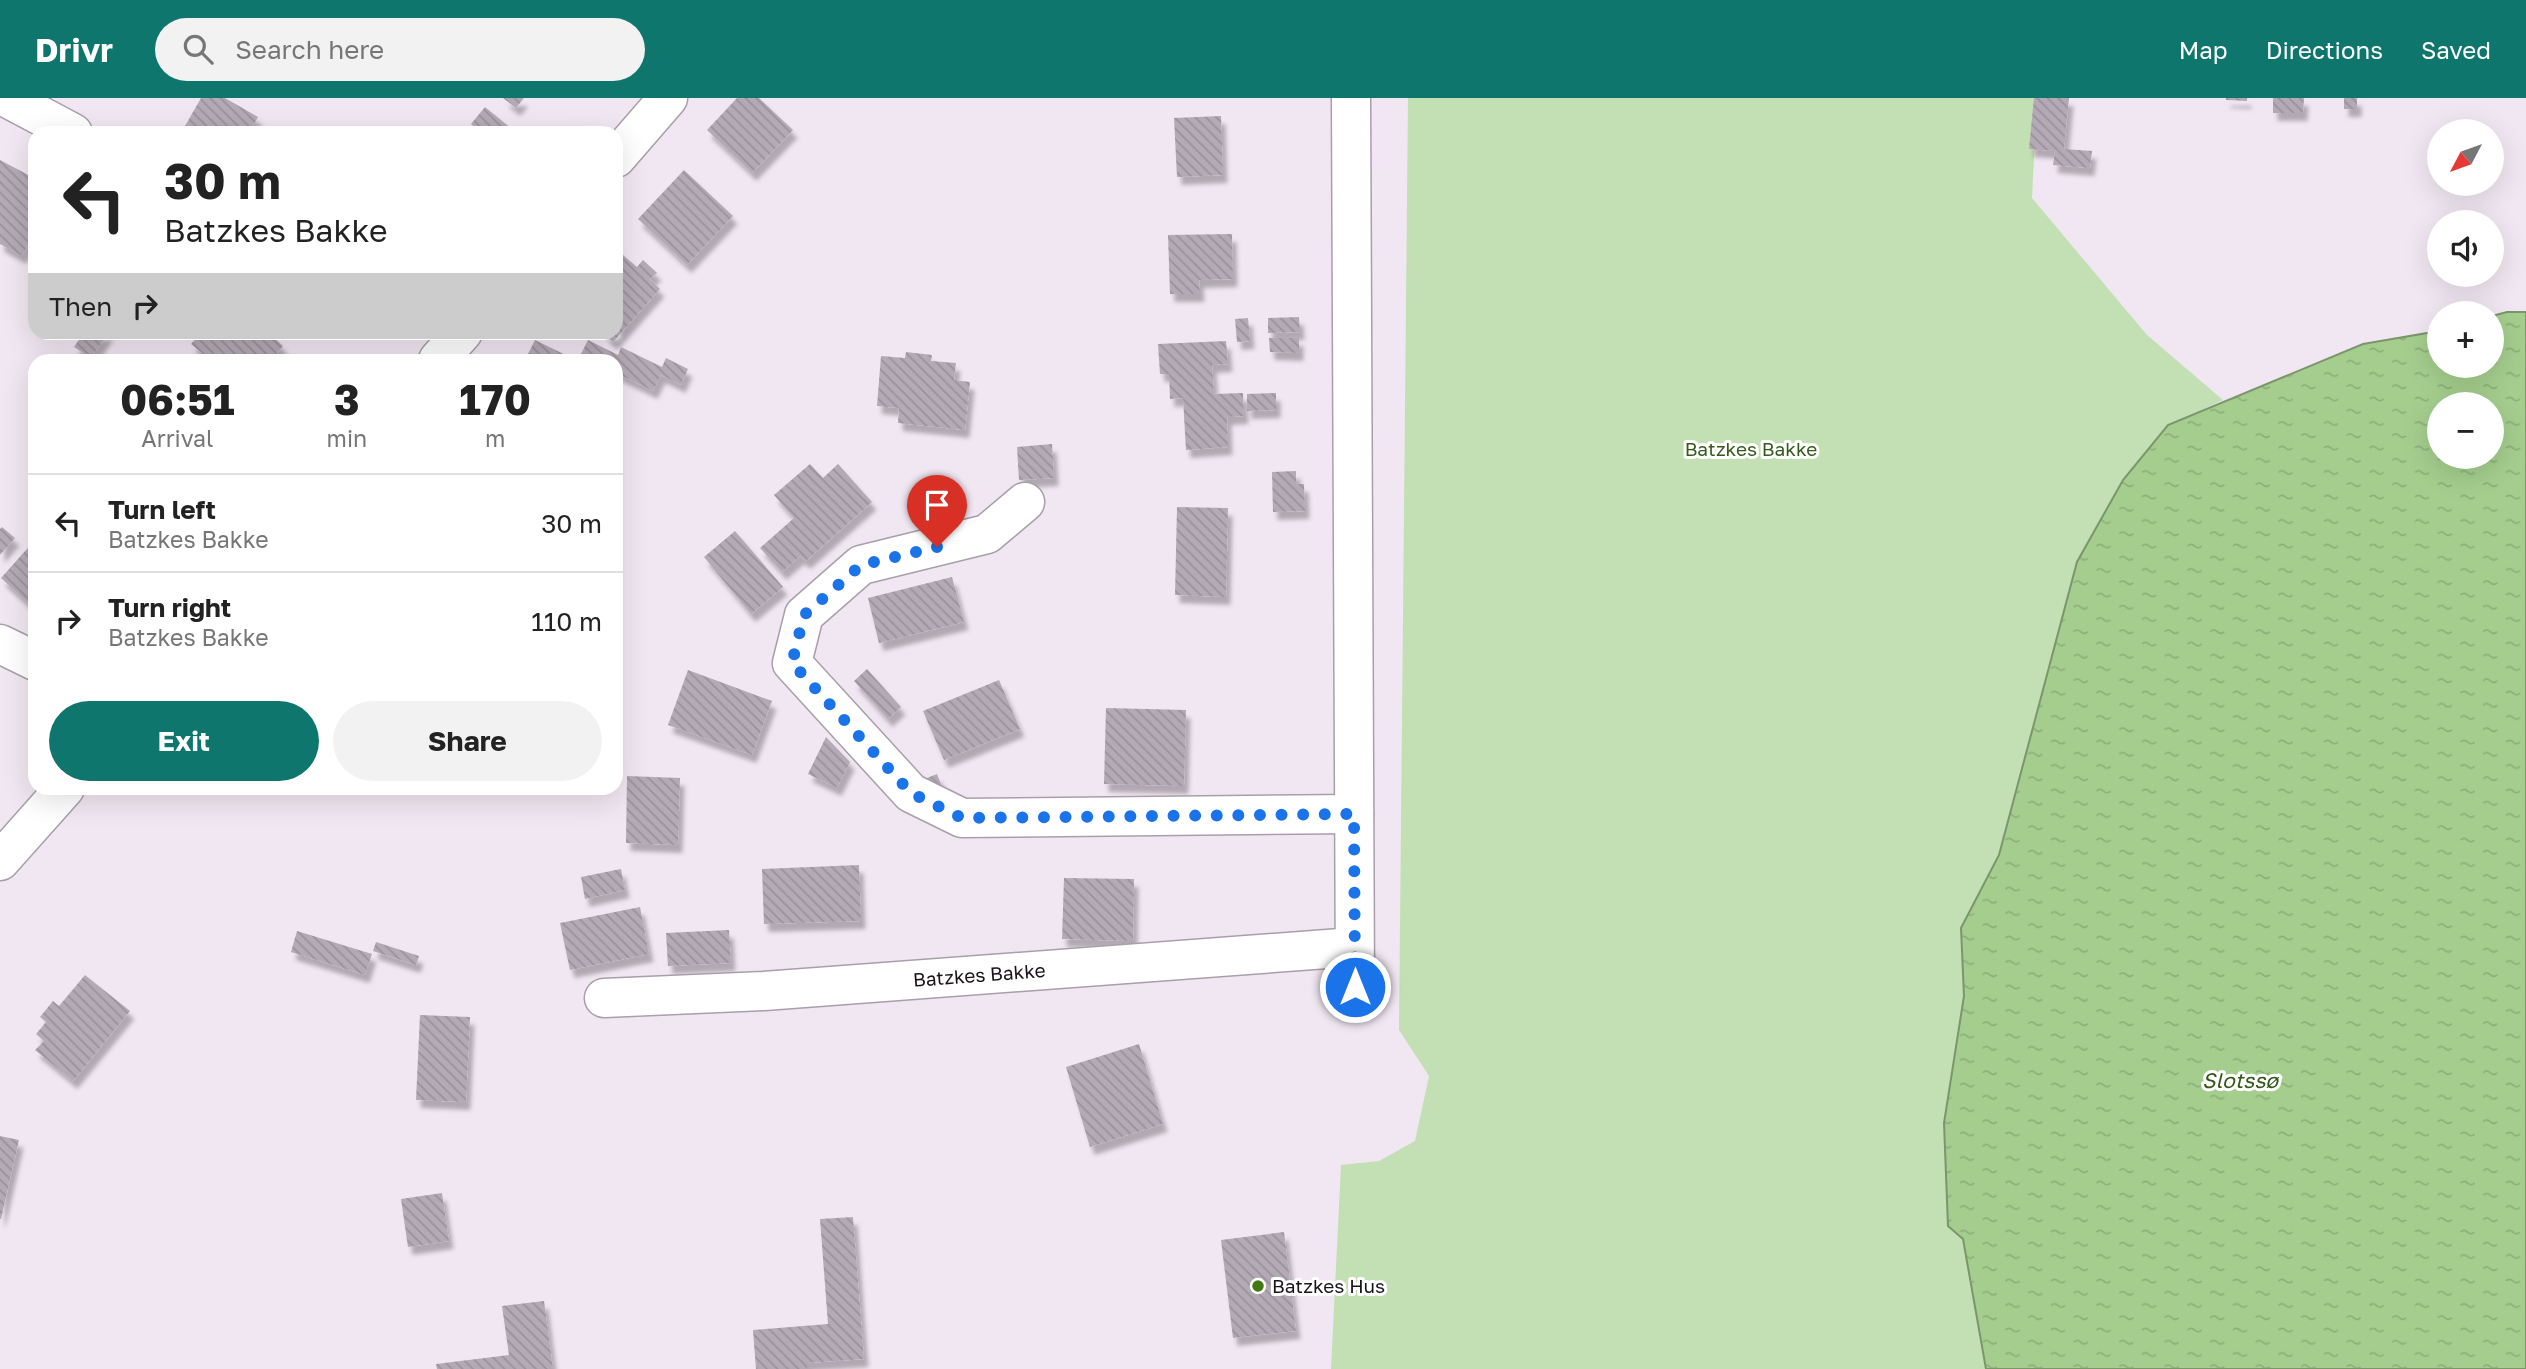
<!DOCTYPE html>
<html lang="en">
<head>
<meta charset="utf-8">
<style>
  body { margin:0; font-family:"Golos Text",sans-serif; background:#f2f2f2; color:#222; height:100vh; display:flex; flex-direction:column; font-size:26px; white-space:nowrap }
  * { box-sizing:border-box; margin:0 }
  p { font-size:23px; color:#767676 }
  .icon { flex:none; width:38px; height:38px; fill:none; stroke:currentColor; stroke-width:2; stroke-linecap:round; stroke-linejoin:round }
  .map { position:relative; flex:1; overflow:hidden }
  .side { position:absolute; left:28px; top:256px; width:595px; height:441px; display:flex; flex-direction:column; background:#fff; border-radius:21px; box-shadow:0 7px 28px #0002 }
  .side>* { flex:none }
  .guide { position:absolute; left:28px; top:28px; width:595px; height:214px; border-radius:21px; box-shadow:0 7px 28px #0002; background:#fff; color:#222; overflow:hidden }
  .needle { width:46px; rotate:229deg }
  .controls { position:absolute; left:2427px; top:21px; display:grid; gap:14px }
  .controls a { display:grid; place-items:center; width:77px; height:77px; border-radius:50%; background:#fff; box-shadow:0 7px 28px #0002; font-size:35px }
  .pin { position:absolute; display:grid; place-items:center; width:60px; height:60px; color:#fff; margin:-72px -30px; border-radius:50% 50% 50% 0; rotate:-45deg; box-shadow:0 0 7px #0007 }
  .pin .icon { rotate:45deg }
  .me { position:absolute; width:77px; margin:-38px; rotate:0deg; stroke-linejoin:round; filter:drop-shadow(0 0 5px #0008) }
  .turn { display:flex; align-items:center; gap:24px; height:147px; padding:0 21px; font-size:32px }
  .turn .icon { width:91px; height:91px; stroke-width:2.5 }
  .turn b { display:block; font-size:49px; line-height:60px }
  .then { display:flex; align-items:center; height:66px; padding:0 21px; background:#0003; gap:14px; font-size:26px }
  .eta { display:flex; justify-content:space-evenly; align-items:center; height:119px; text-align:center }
  .eta b { font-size:42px; font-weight:700; line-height:49px }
  .primary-button { display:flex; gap:14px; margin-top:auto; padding:14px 21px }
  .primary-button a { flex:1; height:80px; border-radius:42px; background:#0f766e; color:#fff; font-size:28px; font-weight:700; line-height:80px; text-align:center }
  .primary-button a+a { background:#f2f2f2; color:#222 }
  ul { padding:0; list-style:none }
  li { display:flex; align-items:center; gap:21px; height:98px; padding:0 21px; border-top:2px solid #e0e0e0 }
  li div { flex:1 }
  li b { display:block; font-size:26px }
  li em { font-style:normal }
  header { display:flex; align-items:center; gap:42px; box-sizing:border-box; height:98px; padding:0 35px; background:#0f766e; color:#fff }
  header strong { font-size:33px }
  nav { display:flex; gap:38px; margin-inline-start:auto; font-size:24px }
  .search { width:490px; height:63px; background:#f2f2f2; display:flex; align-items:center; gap:18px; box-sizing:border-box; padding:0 24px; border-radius:38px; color:#767676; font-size:26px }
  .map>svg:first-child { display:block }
  .park { fill:#c3dfb4 }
  .water { fill:url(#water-ripples); stroke:#7b966b; stroke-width:2; fill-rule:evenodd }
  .building { fill:url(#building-back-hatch); filter:url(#shadow) }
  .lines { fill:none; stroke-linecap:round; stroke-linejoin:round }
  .minor-casing { stroke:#a89faa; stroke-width:41 }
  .tertiary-casing { stroke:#a89faa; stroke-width:41 }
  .minor { stroke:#fff; stroke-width:38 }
  .tertiary { stroke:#fff; stroke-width:38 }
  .route { stroke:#1a73e8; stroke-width:12; stroke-dasharray:0 21.6 }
  .poi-dot { fill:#427a11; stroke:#fff; stroke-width:2.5 }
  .labels { text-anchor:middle; stroke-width:6; stroke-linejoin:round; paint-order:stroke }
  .park-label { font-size:19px; fill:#355a1b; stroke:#fff }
  .street-label { font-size:19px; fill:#181418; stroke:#fff }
  .poi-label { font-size:19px; fill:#181418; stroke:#fff; text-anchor:start }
  .water-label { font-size:21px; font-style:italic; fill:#335818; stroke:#fff }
</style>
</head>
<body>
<header>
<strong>Drivr</strong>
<div class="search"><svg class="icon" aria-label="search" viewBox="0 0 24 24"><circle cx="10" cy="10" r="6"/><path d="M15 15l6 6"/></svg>Search here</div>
<nav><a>Map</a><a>Directions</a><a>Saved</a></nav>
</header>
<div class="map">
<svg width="2526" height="1271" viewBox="0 0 2526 1271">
  <defs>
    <pattern id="water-ripples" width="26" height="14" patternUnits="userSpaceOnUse" patternTransform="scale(1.75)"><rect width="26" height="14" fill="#a5ce8e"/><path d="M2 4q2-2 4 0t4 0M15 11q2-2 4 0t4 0" fill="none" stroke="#8db07a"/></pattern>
    <pattern id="building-back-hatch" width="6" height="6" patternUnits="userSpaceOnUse" patternTransform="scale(1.75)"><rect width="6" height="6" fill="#b4aab5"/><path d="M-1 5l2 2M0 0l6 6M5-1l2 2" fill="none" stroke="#9a919b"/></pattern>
    <filter id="shadow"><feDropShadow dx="4.5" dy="8" stdDeviation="2" flood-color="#0004"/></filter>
  </defs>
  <rect width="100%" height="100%" fill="#f1e7f2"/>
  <path class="park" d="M1408,0H2037L2032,100L2147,237L2223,302L2168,328L1999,757L1961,830L1964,898L1944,1025L1948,1128L1963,1141L1986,1271H1331L1341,1067L1379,1063L1415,1043L1429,978L1399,932Z"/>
  <path class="water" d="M2507,214H2526V1271H1986L1963,1141L1948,1128L1944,1025L1964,898L1961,830L1999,757L2077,464L2123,382L2168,327L2363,246L2439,233L2440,268H2492V218ZM2440,306H2492V359H2440Z"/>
  <g class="building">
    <path d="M201,0H225L258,19L249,35H181Z"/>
    <path d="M503,0H524L516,10Z"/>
    <path d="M737,0H759L793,32L752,75L707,32Z"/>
    <path d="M2034,0H2069L2064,51L2092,53L2090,70L2053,67L2055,53L2029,51Z"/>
    <path d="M2226,0H2247V3L2226,2Z"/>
    <path d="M2273,0H2304L2303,15H2273Z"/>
    <rect x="2344" y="0" width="13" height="11"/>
    <path d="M485,9L517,35H481L471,26Z"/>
    <path d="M1221,18L1223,77L1177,79L1174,20Z"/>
    <path d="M0,62L32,79L28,87L35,90V134L22,158L0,146Z"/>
    <path d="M684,72L733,118L687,167L638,121Z"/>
    <path d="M1232,136L1233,181L1199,182L1200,196H1170L1168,137Z"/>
    <path d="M616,151L637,169L643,162L657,175L650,181L660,191L613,244L602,234H616Z"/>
    <path d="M1299,219L1300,234L1268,235V220Z"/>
    <path d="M1248,220L1250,243L1237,244L1235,221Z"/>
    <path d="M84,234H109L91,260L74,249Z"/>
    <path d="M202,234H268L283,248L271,262H210L191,246Z"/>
    <path d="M1269,240H1299V255L1270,254Z"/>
    <path d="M535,242L576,262H525Z"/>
    <path d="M588,242L618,257L621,249L662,269L666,260L688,271L681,287L661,277L653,293L616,275V262H578Z"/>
    <path d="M1226,243L1228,266L1212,267L1214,296L1243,295L1244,318L1227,319L1228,349L1186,352L1183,300L1170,301L1169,276H1160L1158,246Z"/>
    <path d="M906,254L932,257L931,263L956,265L954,282L970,284L965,332L898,325L899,310L877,308L881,258L905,260Z"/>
    <path d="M1276,295V312L1247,313V296Z"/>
    <path d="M1052,346L1054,380L1019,382L1017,349Z"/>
    <path d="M810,366L823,380L838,366L872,404L806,463L800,458L782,474L760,450L794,420L774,397Z"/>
    <path d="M1296,373V386H1304L1305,413L1273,414L1272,374Z"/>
    <path d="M1177,409L1228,410L1226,499L1175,497Z"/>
    <path d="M2,429L15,440L0,457V431Z"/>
    <path d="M735,433L783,489L751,516L704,459Z"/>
    <path d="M35,442V511L1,480Z"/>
    <path d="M952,479L964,524L879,545L868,500Z"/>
    <path d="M867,571L901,609L888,621L854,583Z"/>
    <path d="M688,572L772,603L752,657L668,627Z"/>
    <path d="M999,582L1020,631L944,662L923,613Z"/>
    <path d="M1106,610L1186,612L1184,688L1104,686Z"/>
    <path d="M826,639L850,664L837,690L808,676Z"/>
    <path d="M937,676L943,691L917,684Z"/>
    <path d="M627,678L680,680L678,747L626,745Z"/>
    <path d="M859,767L861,823L764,826L762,771Z"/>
    <path d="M621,771L625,792L585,801L581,779Z"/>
    <path d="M1064,780L1134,781L1133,843L1062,841Z"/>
    <path d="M640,809L649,856L570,872L560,825Z"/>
    <path d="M729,832L731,865L668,868L666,835Z"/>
    <path d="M297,833L372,856L365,877L291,854Z"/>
    <path d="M376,844L419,858L416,867L373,853Z"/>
    <path d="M85,877L130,913L73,983L35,952L44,943L36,936L46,924L40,919L53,903L59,908Z"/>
    <path d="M420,917L470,919L466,1004L416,1002Z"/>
    <path d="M1139,946L1163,1026L1090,1049L1066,969Z"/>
    <path d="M0,1038L19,1042L1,1121H0Z"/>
    <path d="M442,1095L449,1143L408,1149L401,1101Z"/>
    <path d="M853,1119L864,1261L807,1265V1271H756L753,1232L828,1226L820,1121Z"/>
    <path d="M1284,1134L1296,1233L1233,1240L1221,1142Z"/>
    <path d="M544,1203L553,1271H437L436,1266L509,1257L502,1208Z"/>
  </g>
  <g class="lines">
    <defs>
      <g id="minor">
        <path d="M7,0L73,35"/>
        <path d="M1351,0L1355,889"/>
        <path d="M1025,404L987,436L861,467L804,517L792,565L911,695L962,720L1354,716"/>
        <path d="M0,546L35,563"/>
        <path id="s1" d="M604,900L764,893L1354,849"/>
      </g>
      <g id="tertiary">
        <path d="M616,60L668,0"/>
        <path d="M438,262L463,234"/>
        <path d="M0,763L65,690"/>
      </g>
    </defs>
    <use href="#minor" class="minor-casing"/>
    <use href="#tertiary" class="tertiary-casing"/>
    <use href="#minor" class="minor"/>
    <use href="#tertiary" class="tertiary"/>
  </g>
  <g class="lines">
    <path class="route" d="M937,449L861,467L804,517L792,565L911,695L962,720L1354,716L1355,889"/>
  </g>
  <circle class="poi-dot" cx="1258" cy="1188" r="7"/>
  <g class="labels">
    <g class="park-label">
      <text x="1751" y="358">Batzkes Bakke</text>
    </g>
    <g class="street-label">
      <text dy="7" stroke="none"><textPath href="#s1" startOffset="376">Batzkes Bakke</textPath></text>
    </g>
    <g class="poi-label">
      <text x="1272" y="1195">Batzkes Hus</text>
    </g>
    <g class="water-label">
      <text x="2240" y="990">Slotssø</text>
    </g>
  </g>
</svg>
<div class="controls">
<a><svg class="needle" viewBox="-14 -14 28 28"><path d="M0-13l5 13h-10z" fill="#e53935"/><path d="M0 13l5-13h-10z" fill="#767676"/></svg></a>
<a><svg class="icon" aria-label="sound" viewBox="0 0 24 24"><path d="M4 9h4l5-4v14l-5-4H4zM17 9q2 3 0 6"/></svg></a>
<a>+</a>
<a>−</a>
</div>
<div class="pin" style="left:937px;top:449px;background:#d93025"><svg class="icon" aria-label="arrive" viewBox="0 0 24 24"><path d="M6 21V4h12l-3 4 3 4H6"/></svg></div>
<svg class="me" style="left:1355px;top:889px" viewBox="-20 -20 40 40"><circle r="17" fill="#1a73e8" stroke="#fff" stroke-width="3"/><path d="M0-11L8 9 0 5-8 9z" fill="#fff"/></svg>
<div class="guide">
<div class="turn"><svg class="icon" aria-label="left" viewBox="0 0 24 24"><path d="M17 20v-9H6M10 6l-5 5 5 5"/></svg><div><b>30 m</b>Batzkes Bakke</div></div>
<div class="then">Then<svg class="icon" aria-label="right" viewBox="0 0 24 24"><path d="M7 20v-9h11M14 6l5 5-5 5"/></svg></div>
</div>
<section class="side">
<div class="eta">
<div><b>06:51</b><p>Arrival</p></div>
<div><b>3</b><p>min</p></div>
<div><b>170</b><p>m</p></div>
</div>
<ul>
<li><svg class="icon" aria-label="left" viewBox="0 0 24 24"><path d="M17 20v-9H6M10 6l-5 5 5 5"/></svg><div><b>Turn left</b><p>Batzkes Bakke</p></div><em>30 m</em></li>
<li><svg class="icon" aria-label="right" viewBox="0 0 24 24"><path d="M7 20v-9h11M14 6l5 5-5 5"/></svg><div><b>Turn right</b><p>Batzkes Bakke</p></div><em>110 m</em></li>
</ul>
<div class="primary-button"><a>Exit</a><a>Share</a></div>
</section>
</div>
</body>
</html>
